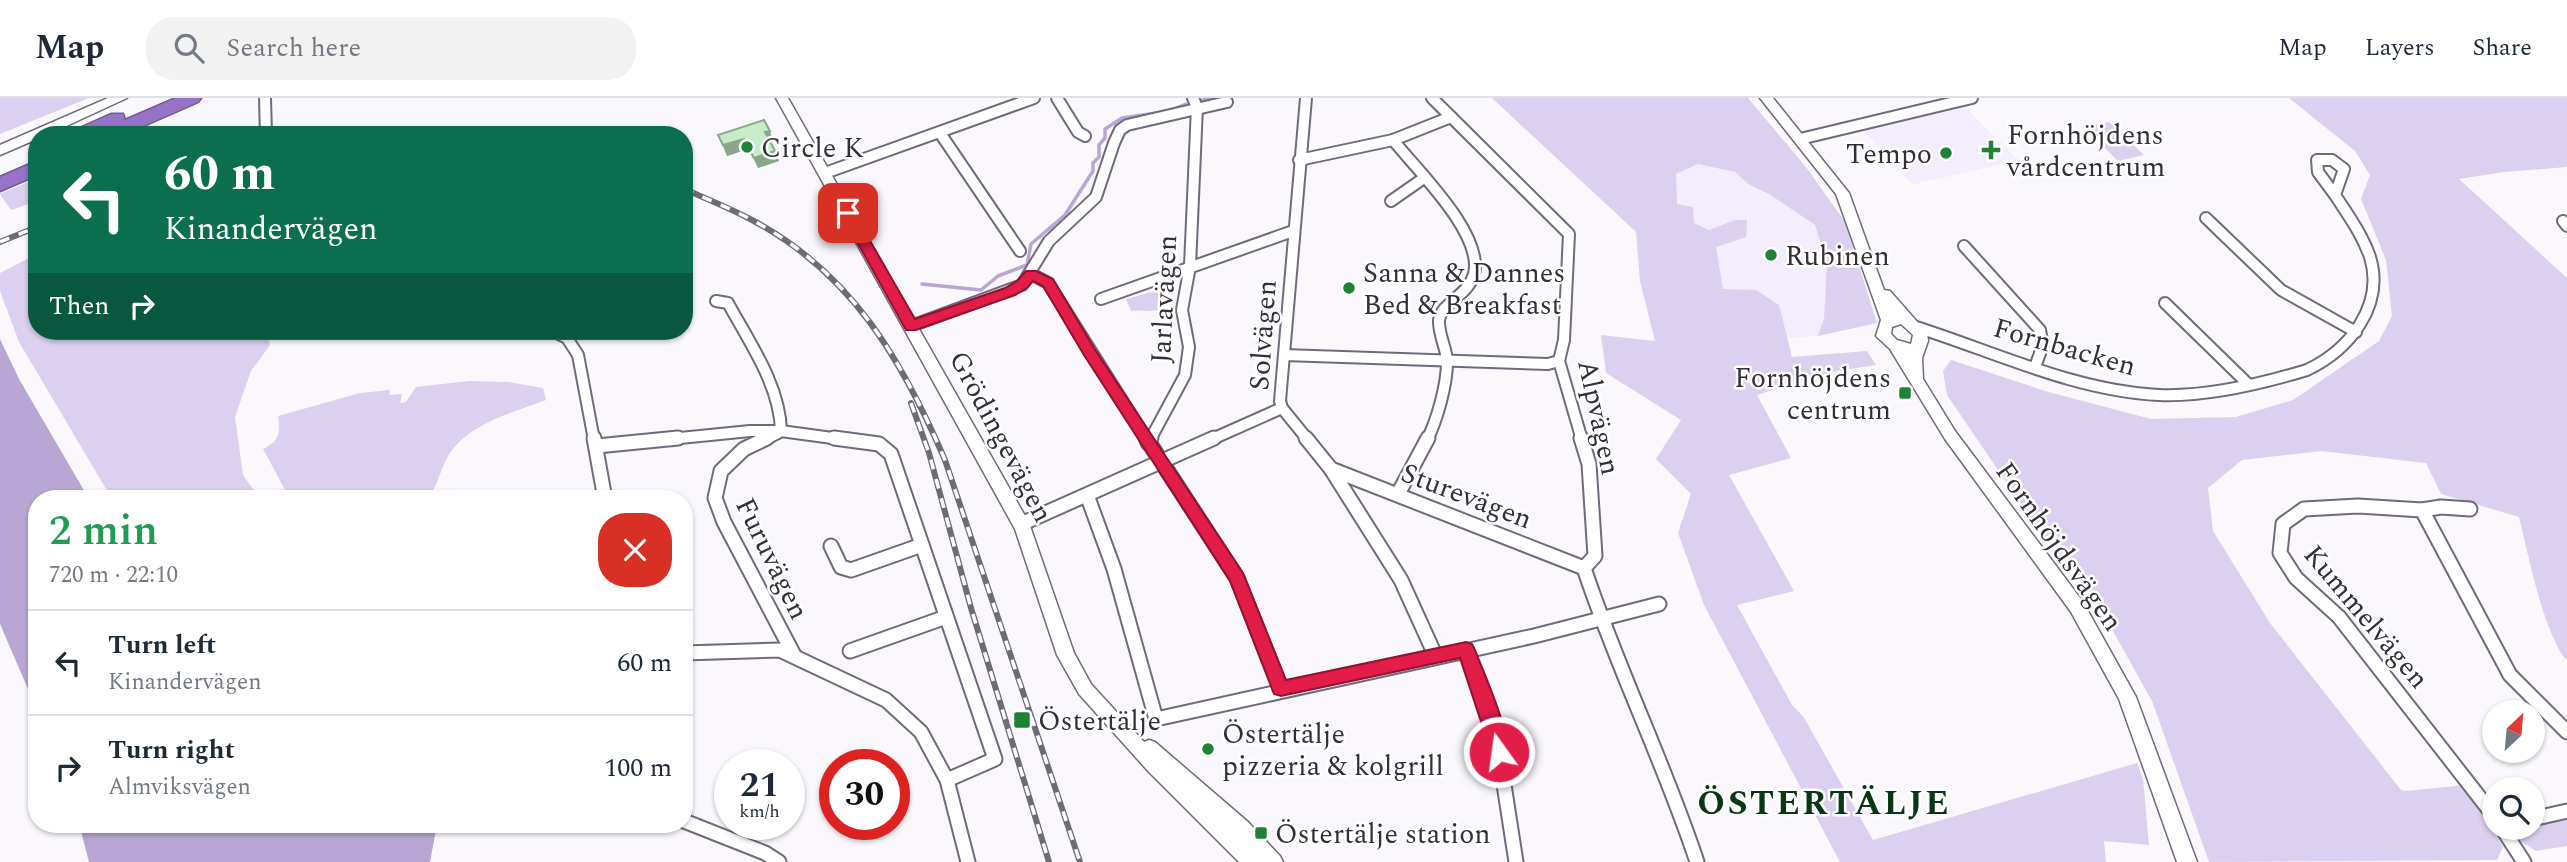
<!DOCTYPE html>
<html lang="en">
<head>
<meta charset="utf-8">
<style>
  body { margin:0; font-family:Spectral,serif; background:#f2f2f3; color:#1f2937; height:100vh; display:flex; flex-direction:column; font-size:26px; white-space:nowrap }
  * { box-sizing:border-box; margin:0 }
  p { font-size:23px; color:#747a83 }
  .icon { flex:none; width:38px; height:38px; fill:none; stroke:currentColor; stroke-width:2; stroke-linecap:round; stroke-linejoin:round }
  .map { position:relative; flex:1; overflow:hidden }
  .sheet { position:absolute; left:28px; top:392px; width:665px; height:343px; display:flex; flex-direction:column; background:#fff; border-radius:28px; box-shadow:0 2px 5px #0004 }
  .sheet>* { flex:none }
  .top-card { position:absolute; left:28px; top:28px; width:665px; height:214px; border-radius:28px; box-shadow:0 2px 5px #0004; background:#0b6e4f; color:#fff; overflow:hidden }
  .needle { width:46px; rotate:26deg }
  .fabs { position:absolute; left:2482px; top:602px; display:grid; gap:14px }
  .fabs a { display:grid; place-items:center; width:63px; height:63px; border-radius:50%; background:#fff; box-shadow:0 2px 5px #0004; font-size:35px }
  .speed { position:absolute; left:714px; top:651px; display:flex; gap:14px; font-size:35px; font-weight:700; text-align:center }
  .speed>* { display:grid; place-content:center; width:91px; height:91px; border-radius:50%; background:#fff; box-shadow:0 2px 5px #0004; line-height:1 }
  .speed small { font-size:18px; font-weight:400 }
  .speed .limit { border:10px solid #d22; background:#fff; color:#111 }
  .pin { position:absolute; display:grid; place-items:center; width:60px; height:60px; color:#fff; margin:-30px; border-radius:14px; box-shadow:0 4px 10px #0006 }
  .me { position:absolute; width:77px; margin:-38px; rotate:346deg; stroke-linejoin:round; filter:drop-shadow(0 0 5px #0008) }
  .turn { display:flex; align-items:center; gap:24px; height:147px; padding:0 21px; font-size:32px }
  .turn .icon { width:91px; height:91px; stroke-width:2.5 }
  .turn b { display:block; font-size:49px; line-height:60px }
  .then { display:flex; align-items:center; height:66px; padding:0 21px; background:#0003; gap:14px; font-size:26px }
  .round { display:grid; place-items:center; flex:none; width:74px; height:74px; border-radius:28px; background:#f2f2f3 }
  .summary { display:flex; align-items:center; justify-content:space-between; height:119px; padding:0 21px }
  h1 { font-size:42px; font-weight:600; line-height:52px; color:#1e9e55 }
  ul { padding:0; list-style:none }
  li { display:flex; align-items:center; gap:21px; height:105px; padding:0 21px; border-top:2px solid #e0e1e3 }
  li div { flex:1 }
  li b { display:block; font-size:26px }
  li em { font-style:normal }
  header { display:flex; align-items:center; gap:42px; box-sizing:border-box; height:98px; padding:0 35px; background:#fff; border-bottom:2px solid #e0e1e3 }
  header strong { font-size:33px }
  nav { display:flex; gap:38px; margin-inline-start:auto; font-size:24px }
  .search { width:490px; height:63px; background:#f2f2f3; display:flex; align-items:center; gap:18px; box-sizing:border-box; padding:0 24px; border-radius:28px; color:#747a83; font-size:26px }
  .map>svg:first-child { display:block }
  .built { fill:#f3edfd }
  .green { fill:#dbd0ef }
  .water { fill:#b8a7d4 }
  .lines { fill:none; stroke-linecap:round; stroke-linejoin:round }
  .stream { stroke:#b8a7d4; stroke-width:3.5 }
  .minor-far1-casing { stroke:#716a7c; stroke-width:14 }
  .minor-casing { stroke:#716a7c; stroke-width:17 }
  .tertiary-casing { stroke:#716a7c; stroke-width:3 }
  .secondary-casing { stroke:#716a7c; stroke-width:3 }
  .motorway-casing { stroke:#735b95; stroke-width:3 }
  .minor-far1 { stroke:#fff; stroke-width:10 }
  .minor { stroke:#fff; stroke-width:13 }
  .tertiary { fill:#fff; fill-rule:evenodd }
  .secondary { fill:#fff; fill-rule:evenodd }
  .motorway { fill:#9673c7; fill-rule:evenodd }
  .rail-casing { stroke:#6e6c73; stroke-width:6 }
  .rail { stroke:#fff; stroke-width:3.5; stroke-dasharray:10; stroke-linecap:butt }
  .wall { fill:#a9ccab }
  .shaded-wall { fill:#8aa68b }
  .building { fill:#c5edc7; stroke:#8aa68b; stroke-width:2 }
  .route { fill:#e11d48; stroke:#92132f; stroke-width:2 }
  .poi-dot { fill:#1f8235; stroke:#fff; stroke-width:2.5 }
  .labels { text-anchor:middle; stroke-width:5; stroke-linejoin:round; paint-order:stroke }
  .poi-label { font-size:28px; fill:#322f37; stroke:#fff; text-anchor:start }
  .street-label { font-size:28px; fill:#322f37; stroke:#fff }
  .district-label { font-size:35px; font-weight:bold; letter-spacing:2px; fill:#083713; stroke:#fff }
</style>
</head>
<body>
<header>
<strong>Map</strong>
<div class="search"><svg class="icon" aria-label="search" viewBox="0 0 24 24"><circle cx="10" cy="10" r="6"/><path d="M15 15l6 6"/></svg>Search here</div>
<nav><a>Map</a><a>Layers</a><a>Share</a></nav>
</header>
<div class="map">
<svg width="2567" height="764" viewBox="0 0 2567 764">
  <rect width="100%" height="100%" fill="#faf8fc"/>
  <g class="built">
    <path d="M1966,10L2018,62L1912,87L1863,32Z"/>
    <path d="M1698,66L1735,74L1748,86L1769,96L1815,127L1827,165L1824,220L1818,238L1787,240L1778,207L1756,192L1723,191L1716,149L1735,122L1709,132L1694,125L1693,116L1677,106L1676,76Z"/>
  </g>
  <g class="green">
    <path d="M0,0H89L0,36Z"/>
    <path d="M1492,0H1748L1806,69L1845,124L1877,225L1818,238L1824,220L1827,165L1815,127L1769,96L1748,86L1735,74L1698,66L1676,76L1677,106L1693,109L1694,125L1709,132L1735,122H1747L1746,139L1716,149L1723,191L1756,192L1779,207L1792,259L1867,253L1876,267L1831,274L1757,297L1791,360L1729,377L1794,493L1737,507L1792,607L1803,618L1873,742L2137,665L2143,681L2149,747L2104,743L2106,764H1840L1704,507L1678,435L1691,396L1656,361L1681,322L1606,275L1601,237L1655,243L1640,183L1636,134Z"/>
    <path d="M2289,0H2567V69L2504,74L2459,81L2567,180V563C2544,537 2528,455 2519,419L2441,396L2426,365L2321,353L2242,362L2208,390L2213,433L2270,525L2401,692L2405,693L2466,687L2503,749L2497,762L2209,764L2152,603L2099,508L2017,400L1947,297L1943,273L1951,262L2045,293L2151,321L2236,319L2293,302L2379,243L2392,218L2386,162L2361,101L2370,77L2355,53Z"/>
    <path d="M2109,24L2144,57L2118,63L2083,29Z"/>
    <path d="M37,80V103L11,112L0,96Z"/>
    <path d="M37,156V233H267L270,247L251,273L235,319L243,377L260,401H112L19,244L0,193V175Z"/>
    <path d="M1152,194L1162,196L1166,204C1160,218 1143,211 1131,213L1126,201Z"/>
    <path d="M469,283L508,284L543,290L546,302C512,315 466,326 447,360C440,373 437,389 428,401H290L263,351C280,342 280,336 278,318L360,295L390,292L389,297L402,296L400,305L406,304L416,289Z"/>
    <path d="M2567,713V748L2536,753L2520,743L2523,731L2532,730V727Z"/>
  </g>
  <g class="water">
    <path d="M0,241L19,281L89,401H37V612L0,526Z"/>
    <path d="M79,726H437L430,764H89Z"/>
  </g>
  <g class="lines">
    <g class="stream">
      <path d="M1203,2L1211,0"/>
      <path d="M1171,12L1186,6"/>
      <path d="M922,186L981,192L998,178L1027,167L1031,146L1065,117L1093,73V65L1099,59V47L1105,40V31L1122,20L1157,15"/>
    </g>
    <defs>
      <g id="minor-far1">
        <path d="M265,0L266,37"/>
        <path d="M1057,0L1078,34L1085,38"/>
        <path d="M1306,0L1280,303L1282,310L1308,342"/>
        <path d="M1432,0L1569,136L1564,242L1559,263L1582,342"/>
        <path d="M940,35L1020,153"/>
        <path d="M1800,41L1972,0"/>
        <path d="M1393,42C1417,72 1484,136 1474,176C1469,197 1441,205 1439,222C1438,236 1447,251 1447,264C1447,287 1437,322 1427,342"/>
        <path d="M1299,62L1393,42L1451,19"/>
        <path d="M2317,62H2332L2344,71L2335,97L2318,74Z"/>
        <path d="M825,75L1034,0"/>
        <path d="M1391,103L1424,80"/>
        <path d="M2206,120L2281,192L2356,234"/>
        <path d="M2563,123L2567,128"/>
        <path d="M1964,148L2040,232L2043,247L2035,269"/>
        <path d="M1031,176L1048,185L1147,342"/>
        <path d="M1101,201L1293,133"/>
        <path d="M716,203L728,205C749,244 780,287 781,333"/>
        <path d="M2165,205L2248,286"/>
        <path d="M911,228L1022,187L1049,143L1096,99L1114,45L1120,32L1127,27L1227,4"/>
        <path d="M1916,229C1995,254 2075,293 2159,297C2207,299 2261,286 2307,272C2349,252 2385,208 2370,159C2362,136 2348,117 2335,97"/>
        <path d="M294,233H345"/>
        <path d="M552,233L567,240L578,257L594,342"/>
        <path d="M1284,257L1548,266L1559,263"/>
        <path d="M660,342L750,333H781L847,342"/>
        <path d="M764,342L778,335"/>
        <path d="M1150,342L1185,277L1189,249L1182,212L1190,168L1197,9L1193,0"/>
        <path d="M1210,342L1282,310"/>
      </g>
      <g id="minor">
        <path d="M594,340L605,401"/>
        <path d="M767,340L744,351L721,373L715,400L724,424L794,557"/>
        <path d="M834,340L879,346L891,356L995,661L947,682"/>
        <path d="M1146,340L1237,480L1281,591"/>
        <path d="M1306,340L1331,371L1401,482L1436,559"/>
        <path d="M1581,340L1589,366L1595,458L1584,470C1617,570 1664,664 1697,764"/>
        <path d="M1148,345L1151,340"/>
        <path d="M597,348L678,340"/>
        <path d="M1331,371L1584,470"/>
        <path d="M1398,396L1428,340"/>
        <path d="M1087,397L1114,471L1156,621L1534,538L1659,506"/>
        <path d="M2422,412L2441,409L2470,411"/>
        <path d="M1021,426L1214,340"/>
        <path d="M831,448L841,469L851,472L922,447"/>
        <path d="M1466,552L1496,635L1516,764"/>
        <path d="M850,553L946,519"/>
        <path d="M684,555L780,552L886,602L921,634L947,682L968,764"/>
        <path d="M2494,718L2339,519L2296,480L2280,455L2283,426L2304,411L2358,408L2422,412L2510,577L2567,634"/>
        <path d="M2532,721L2567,713"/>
        <path d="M684,723L765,755L779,764"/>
        <path d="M2502,730L2524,764"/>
      </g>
      <g id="tertiary">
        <path d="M776,0H788L1029,425L1074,555L1091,586L1144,644L1149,642L1155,644L1248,724L1280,758L1283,764H1239L1148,673L1079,596L1057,557L1015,431Z"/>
        <path d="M1760,0H1773L1849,95L1884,192L1890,193L1927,235L1928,243L1922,260L1923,281L1955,333L2083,504L2136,599L2197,764H2177L2119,601L2071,514L1945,341L1890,251L1876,238L1881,222L1836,96ZM1901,226L1913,237L1911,246L1897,242L1891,236L1892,229Z"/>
      </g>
      <path id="secondary" d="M108,0H127L47,37H37V41L0,57V47Z"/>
      <g id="motorway">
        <path d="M176,0H201L198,4L123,37H70L73,33L111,16H123L125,22Z"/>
        <path d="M37,63V77L0,93V79Z"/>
      </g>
    </defs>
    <use href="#minor-far1" class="minor-far1-casing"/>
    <use href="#minor" class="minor-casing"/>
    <use href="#tertiary" class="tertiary-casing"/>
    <use href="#secondary" class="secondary-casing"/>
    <use href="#motorway" class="motorway-casing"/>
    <use href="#minor-far1" class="minor-far1"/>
    <use href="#minor" class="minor"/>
    <use href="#tertiary" class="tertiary"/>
    <use href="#secondary" class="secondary"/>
    <use href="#motorway" class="motorway"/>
    <defs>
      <g id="rail">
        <path d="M684,91C707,101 730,110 752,122C852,175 902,262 945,362L1080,764"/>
        <path d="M0,144L37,129"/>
        <path d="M911,305L929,355L971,510L1049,764"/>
      </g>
    </defs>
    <use href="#rail" class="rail-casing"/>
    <use href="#rail" class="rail"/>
  </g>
  <path class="wall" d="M718,37L773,43L770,44L779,63L758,70L748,51L727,58Z"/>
  <g class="shaded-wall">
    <path d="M770,33L773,43L769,44L765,34Z"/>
    <path d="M744,41L748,51L727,58L723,47Z"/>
    <path d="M775,53L779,63L758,70L754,60Z"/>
  </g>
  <path class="building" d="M764,22L770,33L765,34L775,53L754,60L744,41L723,47L718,37Z"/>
  <path class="route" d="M848,110L854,115L915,221L1005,190L1017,183L1026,173H1036L1053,181L1094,250L1243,475L1286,582L1466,544L1472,546L1475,552C1483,573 1514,641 1506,660L1499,662L1493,660L1460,560L1281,598L1274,596L1230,483L1084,257L1043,188L1033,183L1027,190L1015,197L916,232H906L841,115Z"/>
  <g class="poi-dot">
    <circle cx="747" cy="49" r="7"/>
    <path d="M1987.5 41.5h7v7h7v7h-7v7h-7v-7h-7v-7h7z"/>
    <circle cx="1946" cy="55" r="7"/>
    <circle cx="1771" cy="157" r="7"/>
    <circle cx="1349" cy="190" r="7"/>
    <rect x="1898" y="288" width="14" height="14" rx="3.5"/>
    <rect x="1013" y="613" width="18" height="18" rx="3.5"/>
    <circle cx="1208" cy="651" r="7"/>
    <rect x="1254" y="728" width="14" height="14" rx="3.5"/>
  </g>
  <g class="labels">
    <g class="poi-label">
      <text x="2007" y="46">Fornhöjdens<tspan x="2007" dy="32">vårdcentrum</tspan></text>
      <text x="761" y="59">Circle K</text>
      <text x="1932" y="65" text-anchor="end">Tempo</text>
      <text x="1785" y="167">Rubinen</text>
      <text x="1363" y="184">Sanna &amp; Dannes<tspan x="1363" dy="32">Bed &amp; Breakfast</tspan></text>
      <text x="1891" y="289" text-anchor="end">Fornhöjdens<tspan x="1891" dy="32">centrum</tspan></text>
      <text x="1038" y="632">Östertälje</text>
      <text x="1222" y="645">Östertälje<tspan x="1222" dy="32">pizzeria &amp; kolgrill</tspan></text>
      <text x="1275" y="745">Östertälje station</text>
    </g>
    <g class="street-label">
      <text transform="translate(1163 201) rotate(-87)" y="10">Jarlavägen</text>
      <text transform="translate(1262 237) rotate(-86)" y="10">Solvägen</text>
      <text transform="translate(2065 248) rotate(16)" y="10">Fornbacken</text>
      <text transform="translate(1600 319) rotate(78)" y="10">Alpvägen</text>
      <text transform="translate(1002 338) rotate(62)" y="10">Grödingevägen</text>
      <text transform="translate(1467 397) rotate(21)" y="10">Sturevägen</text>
      <text transform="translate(2060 448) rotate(55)" y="10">Fornhöjdsvägen</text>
      <text transform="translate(773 460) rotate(64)" y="10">Furuvägen</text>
      <text transform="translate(2367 518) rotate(50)" y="10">Kummelvägen</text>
    </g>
    <g class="district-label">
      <text x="1824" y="716">ÖSTERTÄLJE</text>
    </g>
  </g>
</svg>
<div class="fabs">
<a><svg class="needle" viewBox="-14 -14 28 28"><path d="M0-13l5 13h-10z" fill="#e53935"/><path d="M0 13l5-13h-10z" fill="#747a83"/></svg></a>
<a><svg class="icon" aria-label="search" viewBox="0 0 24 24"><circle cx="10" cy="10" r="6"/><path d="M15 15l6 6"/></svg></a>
</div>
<div class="speed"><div>21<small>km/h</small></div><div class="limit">30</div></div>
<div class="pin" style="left:848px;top:115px;background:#d93025"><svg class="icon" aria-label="arrive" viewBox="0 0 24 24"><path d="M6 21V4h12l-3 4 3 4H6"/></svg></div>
<svg class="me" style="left:1499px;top:654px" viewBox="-20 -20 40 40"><circle r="17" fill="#e11d48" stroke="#fff" stroke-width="3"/><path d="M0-11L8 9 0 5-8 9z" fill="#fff"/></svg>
<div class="top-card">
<div class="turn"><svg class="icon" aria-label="left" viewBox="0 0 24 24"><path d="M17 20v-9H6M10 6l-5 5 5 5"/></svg><div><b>60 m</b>Kinandervägen</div></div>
<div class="then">Then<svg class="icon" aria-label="right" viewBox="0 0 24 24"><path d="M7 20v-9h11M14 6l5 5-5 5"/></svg></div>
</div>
<section class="sheet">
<div class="summary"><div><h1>2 min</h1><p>720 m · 22:10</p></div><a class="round" style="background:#d93025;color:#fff"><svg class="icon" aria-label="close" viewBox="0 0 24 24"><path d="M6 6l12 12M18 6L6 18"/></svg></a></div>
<ul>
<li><svg class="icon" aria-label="left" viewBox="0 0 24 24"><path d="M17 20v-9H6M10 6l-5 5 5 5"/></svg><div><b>Turn left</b><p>Kinandervägen</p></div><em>60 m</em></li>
<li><svg class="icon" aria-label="right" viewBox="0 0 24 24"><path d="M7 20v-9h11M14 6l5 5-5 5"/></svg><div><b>Turn right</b><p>Almviksvägen</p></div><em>100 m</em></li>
</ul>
</section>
</div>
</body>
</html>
